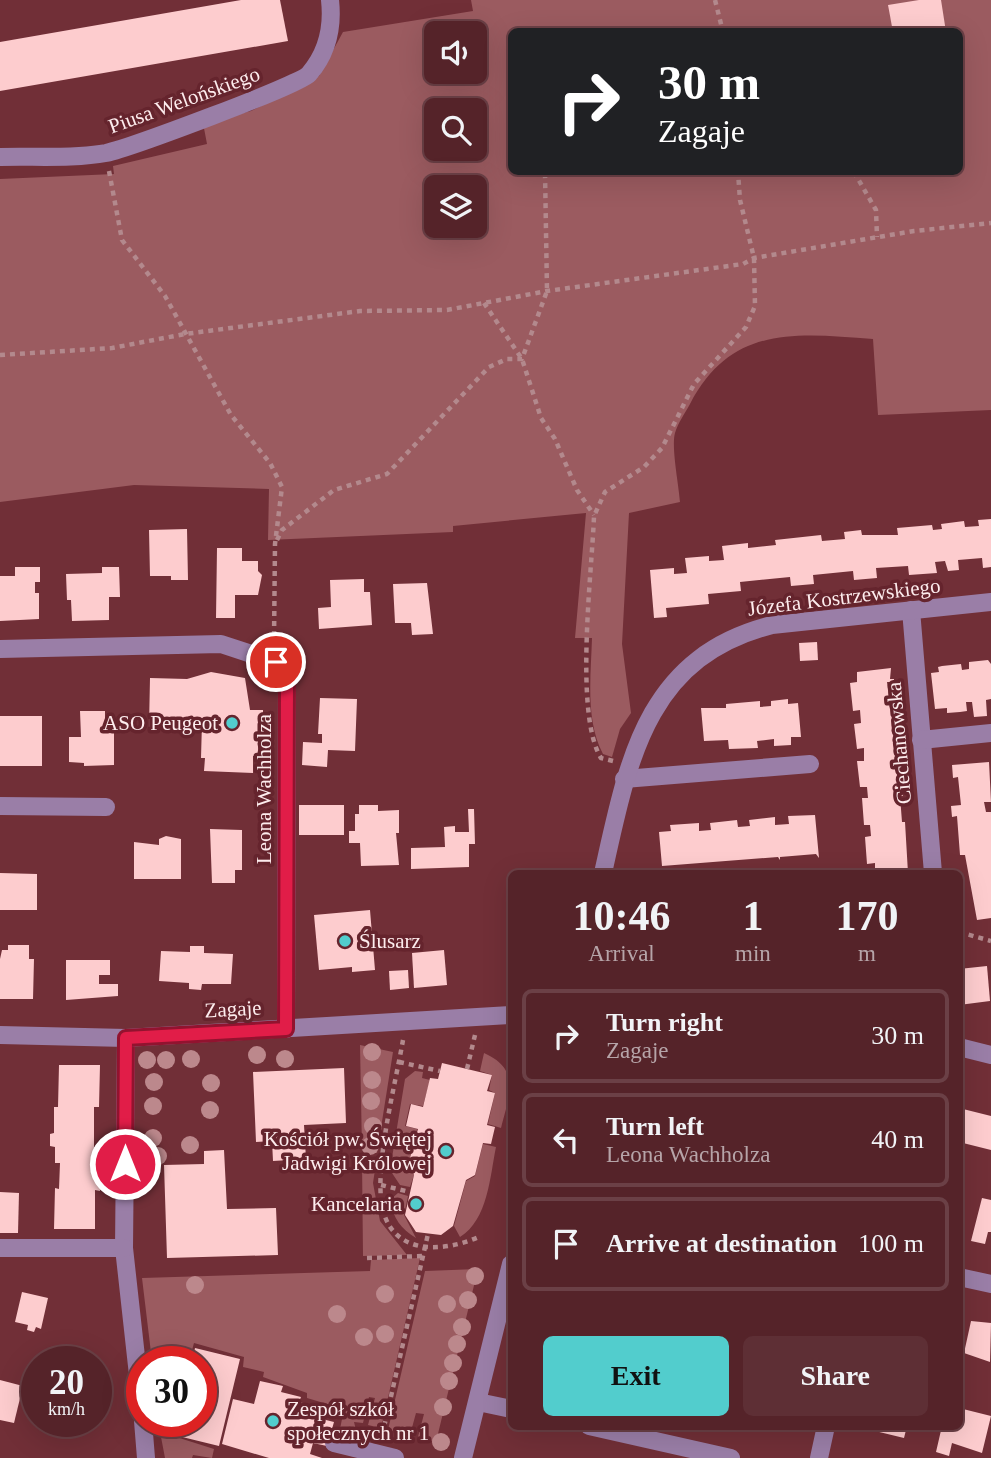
<!DOCTYPE html>
<html lang="en">
<head>
<meta charset="utf-8">
<style>
  body { margin:0; font-family:Georgia,serif; background:#5e2f35; color:#f1f3f6; height:100vh; display:flex; flex-direction:column; font-size:26px; white-space:nowrap }
  * { box-sizing:border-box; margin:0 }
  p { font-size:23px; color:#b6a4a8 }
  .icon { flex:none; width:38px; height:38px; fill:none; stroke:currentColor; stroke-width:2; stroke-linecap:round; stroke-linejoin:round }
  .map { position:relative; flex:1; overflow:hidden }
  .details { position:absolute; left:508px; top:870px; width:455px; height:560px; display:flex; flex-direction:column; background:#552329; border-radius:10px; box-shadow:0 7px 28px #0002,0 0 0 2px #6b4046 }
  .details>* { flex:none }
  .banner { position:absolute; left:508px; top:28px; width:455px; height:147px; border-radius:10px; box-shadow:0 7px 28px #0002,0 0 0 2px #6b4046; background:#202124; color:#fff; overflow:hidden }
  .tools { position:absolute; left:424px; top:21px; display:grid; gap:14px }
  .tools a { display:grid; place-items:center; width:63px; height:63px; border-radius:10px; background:#552329; box-shadow:0 7px 28px #0002,0 0 0 2px #6b4046; font-size:35px }
  .speed { position:absolute; left:21px; top:1346px; display:flex; gap:14px; font-size:35px; font-weight:700; text-align:center }
  .speed>* { display:grid; place-content:center; width:91px; height:91px; border-radius:50%; background:#552329; box-shadow:0 7px 28px #0002,0 0 0 2px #6b4046; line-height:1 }
  .speed small { font-size:18px; font-weight:400 }
  .speed .limit { border:10px solid #d22; background:#fff; color:#111 }
  .pin { position:absolute; display:grid; place-items:center; width:60px; height:60px; color:#fff; margin:-30px; border:4px solid #fff; border-radius:50%; box-shadow:0 2px 7px #0007 }
  .me { position:absolute; width:77px; margin:-38px; rotate:0deg; stroke-linejoin:round; filter:drop-shadow(0 0 5px #0008) }
  .turn { display:flex; align-items:center; gap:24px; height:147px; padding:0 35px; font-size:32px }
  .turn .icon { width:91px; height:91px; stroke-width:2.5 }
  .turn b { display:block; font-size:49px; line-height:60px }
  .eta { display:flex; justify-content:space-evenly; align-items:center; height:119px; text-align:center }
  .eta b { font-size:42px; font-weight:700; line-height:49px }
  .action { display:flex; gap:14px; margin-top:auto; padding:14px 35px }
  .action a { flex:1; height:80px; border-radius:10px; background:#52cdcd; color:#111; font-size:28px; font-weight:700; line-height:80px; text-align:center }
  .action a+a { background:#5e2f35; color:#f1f3f6 }
  ul { padding:0; list-style:none }
  li { display:flex; align-items:center; gap:21px; height:94px; margin:0 14px 10px; padding:0 21px; border:4px solid #6b4046; border-radius:10px }
  li div { flex:1 }
  li b { display:block; font-size:26px }
  li em { font-style:normal }
  .map>svg:first-child { display:block }
  .green { fill:#9b5b60; fill-rule:evenodd }
  .building { fill:#fdccce }
  .lines { fill:none; stroke-linecap:round; stroke-linejoin:round }
  .path { stroke:#b3898d; stroke-width:4.5; stroke-dasharray:5 5; stroke-linecap:butt }
  .minor { stroke:#9a7ea7; stroke-width:18 }
  .tree { fill:#bc888c }
  .route-casing { stroke:#92132f; stroke-width:18 }
  .route { stroke:#e11d48; stroke-width:12 }
  .poi-dot { fill:#52cdcd; stroke:#65242d; stroke-width:2.5 }
  .labels { text-anchor:middle; stroke-width:7; stroke-linejoin:round; paint-order:stroke }
  .street-label { font-size:21px; fill:#fdeced; stroke:#65242d }
  .poi-label { font-size:21px; fill:#fdeced; stroke:#65242d; text-anchor:end }
</style>
</head>
<body>
<div class="map">
<svg width="991" height="1458" viewBox="0 0 991 1458">
  <rect width="100%" height="100%" fill="#712f37"/>
  <g class="green">
    <path d="M471,0H991V410L878,415L873,339C796,333 731,325 690,404C685,413 678,423 675,433C671,447 679,486 680,502L629,513L622,644L631,713L620,729L612,757L603,754C585,720 591,675 592,638H575L586,513L453,526V532L268,540L269,489L134,485L0,502V179L114,174L113,166L207,144L203,123L251,111L319,76L343,32L473,11ZM511,32H959V172H511ZM436,33H474V72H436ZM436,110H474V149H436ZM436,187H474V226H436Z"/>
    <path d="M360,1045L393,1052L377,1153L362,1150Z"/>
    <path d="M484,1053C522,1070 509,1096 501,1128L488,1124L495,1093L489,1090L492,1075L480,1071Z"/>
    <path d="M415,1071L423,1072L422,1078L430,1080L423,1106L410,1104L405,1126L417,1129L410,1158L414,1175L410,1187L400,1185L390,1170L405,1079Z"/>
    <path d="M483,1144L496,1147C490,1176 488,1220 460,1237L454,1226L466,1181L475,1176Z"/>
    <path d="M362,1161L376,1163L373,1183L380,1221L407,1255L363,1256Z"/>
    <path d="M398,1193L408,1196L404,1215L416,1238C401,1229 393,1218 390,1200Z"/>
    <path d="M420,1258L381,1428L368,1425L375,1398L369,1397L363,1423L354,1422L357,1434L340,1429L344,1409L307,1398V1393L263,1377L264,1372L243,1367L244,1357L194,1343L189,1361H152L142,1278L370,1271L371,1260Z"/>
    <path d="M478,1269L436,1442L418,1437L424,1414L416,1413L410,1435L388,1430L425,1271Z"/>
    <path d="M158,1421H173L170,1435L214,1449L212,1458L193,1455L192,1458H165Z"/>
  </g>
  <g class="building">
    <path d="M241,0H280L288,41L0,91V42Z"/>
    <path d="M919,0H941L946,32H893L888,5Z"/>
    <path d="M991,519V567L983,568L982,558L958,560L959,570L948,571L945,561L935,562L937,573L909,575L908,566L876,568L877,578L854,580L853,571L813,575L814,584L791,586L790,577L740,582L741,591L708,594L709,604L666,608L667,617L654,618L650,570L674,568V574L687,573L685,558L709,556V561L724,560L722,546L748,543V548L776,545L775,540L821,535L822,541L845,539L844,532L861,530L862,535H898L897,528L932,525L933,530L942,529L941,524L964,521L965,527L979,526L978,520Z"/>
    <path d="M187,529L188,580H171V576H150L149,530Z"/>
    <path d="M217,548H242V561H258V571L262,575L258,595H235V618H216Z"/>
    <path d="M15,567H40V582H35V593H39V619L0,621V576H15Z"/>
    <path d="M102,567H119L120,597H109V620L72,621L71,600H67L66,574L102,573Z"/>
    <path d="M364,579V592H370L372,625L319,629L318,608L331,607L330,580Z"/>
    <path d="M427,583L433,634L412,635L411,623H395L393,584Z"/>
    <path d="M817,642L818,660L800,661L799,643Z"/>
    <path d="M988,660L991,664V699L986,700L987,716L974,717L972,702H966L967,711L960,712L947,713V708L935,709L931,673L939,672L938,667L942,666L961,664L962,670L969,669V662Z"/>
    <path d="M891,668L890,679H894V682H887L890,707H893L894,717H898V719L892,720L894,746L898,745L899,758H896L898,784H901L903,796H900L902,822H905L908,873H875V863L867,864L865,837L871,836L870,825H864L862,798H868L867,787H860L857,761H864V748L857,749L854,724L861,723L860,710L853,711L850,683L857,682V672Z"/>
    <path d="M211,672L245,678L250,710H263V724H258V756H253V773L204,771L205,758H201L202,722H187V728L149,727L150,678L187,679Z"/>
    <path d="M320,698L357,699L355,751L328,750L327,767L302,765L303,742L322,743V734H318Z"/>
    <path d="M788,699V704L798,703L801,737H791V745L774,746V739L757,741L758,748L729,749L728,740L704,741L701,708H726V704L760,701V707L771,706V701Z"/>
    <path d="M80,711H105V731H114V765L84,766V763L69,762V737H81Z"/>
    <rect x="0" y="716" width="42" height="50"/>
    <path d="M989,762L991,802H984L986,812H991V918L977,920L965,855H960L957,816L952,817L951,806L961,805L958,777L953,778L952,765Z"/>
    <rect x="299" y="805" width="45" height="30"/>
    <path d="M359,805H378V811L399,810V833H396L399,865L361,866L360,843H349V831H355V814H359Z"/>
    <path d="M468,809H474L475,844H469V867L411,869V848L445,847L444,827L455,826V832H469Z"/>
    <path d="M815,815L819,858L816,854L780,857V860L778,857L662,866L659,832L671,831L670,825L699,823V831L711,830L710,823L737,820L738,827L750,826L749,820L775,817V825L789,824L788,816Z"/>
    <path d="M210,829L242,830V870H235V883H212Z"/>
    <path d="M166,836L181,839V879H134V842L159,845V839Z"/>
    <path d="M0,873L37,874V910H0Z"/>
    <path d="M370,910L375,970L352,972V967L319,970L314,915Z"/>
    <path d="M8,945H29V959H34L33,999H0V959L2,950H8Z"/>
    <path d="M190,946H204V953L233,954L231,984H202L201,990L189,989V983L159,981L161,951L190,952Z"/>
    <path d="M444,950L447,985L414,988L412,953Z"/>
    <path d="M66,960H110V975H99V984H118V996L66,1000Z"/>
    <path d="M987,966L990,1001L959,1005V969Z"/>
    <path d="M408,970L409,988L390,990L389,971Z"/>
    <path d="M442,1063L492,1075L487,1091L495,1093L487,1125L495,1127L491,1144L483,1143L475,1175L466,1180L453,1226L441,1235L416,1232L405,1215L414,1175L410,1158L418,1129L406,1126L411,1104L423,1107L430,1078L438,1079Z"/>
    <path d="M59,1065H100L99,1107H94V1147H98L100,1191L95,1190V1229H54L55,1188L59,1189L60,1163H55V1147L50,1146V1134L54,1133V1107H58Z"/>
    <path d="M344,1068L346,1123L304,1125L306,1159L273,1161L272,1141L256,1142L253,1072Z"/>
    <path d="M959,1108L991,1116V1150L959,1142Z"/>
    <path d="M224,1150L227,1209L276,1208L278,1255L167,1258L164,1165L204,1164V1151Z"/>
    <path d="M0,1192L19,1193L18,1233H0Z"/>
    <path d="M982,1198L991,1200V1232H988L985,1244L971,1241Z"/>
    <path d="M22,1292L48,1298L41,1329L36,1327L34,1332L27,1330L28,1325L15,1322Z"/>
    <path d="M971,1321L991,1323L990,1362L964,1353Z"/>
    <path d="M195,1348L240,1359L219,1446L174,1435L177,1421H201V1362H192Z"/>
    <path d="M0,1380L23,1386L14,1423L0,1420Z"/>
    <path d="M260,1381L283,1386L281,1392L301,1397L299,1402L321,1408L318,1418L334,1422L332,1429L328,1428L327,1446L313,1443L310,1454L322,1458H269L222,1444L233,1399L254,1404Z"/>
    <path d="M959,1408L991,1416L982,1453L952,1443L949,1456L936,1452L942,1426H959Z"/>
    <path d="M872,1426H907L904,1438L871,1430Z"/>
  </g>
  <g class="lines">
    <g class="path">
      <path d="M715,0L723,32"/>
      <path d="M109,171L122,240L165,296L231,415L270,463L282,487L275,544L274,641"/>
      <path d="M854,172L876,210L877,237"/>
      <path d="M484,303L522,359L541,418L555,439L577,490L594,515"/>
      <path d="M0,355L112,348L185,334L360,311L447,310L547,291L743,264L754,258L914,231L991,223"/>
      <path d="M277,540L282,530L334,490L387,474L489,367L507,359H522L547,291L545,172"/>
      <path d="M613,761L601,758C574,714 592,572 594,516L605,492L644,467L662,448L694,384L746,327L755,306L754,258L740,200L738,172"/>
      <path d="M959,932L991,941"/>
      <path d="M403,1040C395,1086 377,1154 381,1199C387,1256 441,1254 481,1236"/>
      <path d="M399,1062L440,1071"/>
      <path d="M467,1069L475,1035"/>
      <path d="M381,1185L410,1192"/>
      <path d="M367,1258L425,1256"/>
      <path d="M382,1436L428,1234"/>
    </g>
    <g class="minor">
      <path d="M0,157C33,156 75,159 106,153C129,148 300,85 309,74C327,53 333,27 330,0"/>
      <path d="M911,610L933,873"/>
      <path d="M0,649L221,644L276,662L287,679L286,1029"/>
      <path d="M921,740L991,733"/>
      <path d="M624,779L810,764"/>
      <path d="M0,806L106,807"/>
      <path d="M603,873C628,762 645,657 772,625L991,602"/>
      <path d="M0,1035L126,1038L511,1015"/>
      <path d="M126,1038L124,1248L142,1411"/>
      <path d="M959,1047L991,1055"/>
      <path d="M0,1248H124"/>
      <path d="M959,1277L991,1284"/>
      <path d="M478,1402L511,1409"/>
      <path d="M143,1421L146,1458"/>
      <path d="M589,1426L731,1458"/>
      <path d="M334,1443L395,1458"/>
      <path d="M463,1458L511,1264"/>
      <path d="M819,1458L826,1426"/>
    </g>
  </g>
  <g class="tree">
    <circle cx="372" cy="1052" r="9"/>
    <circle cx="257" cy="1055" r="9"/>
    <circle cx="191" cy="1059" r="9"/>
    <circle cx="285" cy="1059" r="9"/>
    <circle cx="147" cy="1060" r="9"/>
    <circle cx="166" cy="1060" r="9"/>
    <circle cx="372" cy="1080" r="9"/>
    <circle cx="154" cy="1082" r="9"/>
    <circle cx="211" cy="1083" r="9"/>
    <circle cx="371" cy="1101" r="9"/>
    <circle cx="153" cy="1106" r="9"/>
    <circle cx="210" cy="1110" r="9"/>
    <circle cx="373" cy="1126" r="9"/>
    <circle cx="153" cy="1138" r="9"/>
    <circle cx="190" cy="1145" r="9"/>
    <circle cx="370" cy="1146" r="9"/>
    <circle cx="158" cy="1156" r="9"/>
    <circle cx="475" cy="1276" r="9"/>
    <circle cx="195" cy="1285" r="9"/>
    <circle cx="385" cy="1294" r="9"/>
    <circle cx="468" cy="1300" r="9"/>
    <circle cx="447" cy="1304" r="9"/>
    <circle cx="337" cy="1314" r="9"/>
    <circle cx="462" cy="1327" r="9"/>
    <circle cx="385" cy="1334" r="9"/>
    <circle cx="364" cy="1337" r="9"/>
    <circle cx="457" cy="1344" r="9"/>
    <circle cx="453" cy="1363" r="9"/>
    <circle cx="449" cy="1381" r="9"/>
    <circle cx="443" cy="1407" r="9"/>
    <circle cx="441" cy="1442" r="9"/>
  </g>
  <g class="lines">
    <defs>
      <path id="route" d="M125,1164L126,1038L286,1029L287,679L276,662"/>
    </defs>
    <use href="#route" class="route-casing"/>
    <use href="#route" class="route"/>
  </g>
  <g class="poi-dot">
    <circle cx="232" cy="723" r="7"/>
    <circle cx="345" cy="941" r="7"/>
    <circle cx="446" cy="1151" r="7"/>
    <circle cx="416" cy="1204" r="7"/>
    <circle cx="273" cy="1421" r="7"/>
  </g>
  <g class="labels">
    <g class="street-label">
      <text transform="translate(184 100) rotate(-20)" y="7">Piusa Welońskiego</text>
      <text transform="translate(844 597) rotate(-7)" y="7">Józefa Kostrzewskiego</text>
      <text transform="translate(899 743) rotate(-95)" y="7">Ciechanowska</text>
      <text transform="translate(264 789) rotate(-90)" y="7">Leona Wachholza</text>
      <text transform="translate(233 1009) rotate(-3)" y="7">Zagaje</text>
    </g>
    <g class="poi-label">
      <text x="218" y="730">ASO Peugeot</text>
      <text x="359" y="948" text-anchor="start">Ślusarz</text>
      <text x="432" y="1146">Kościół pw. Świętej<tspan x="432" dy="24">Jadwigi Królowej</tspan></text>
      <text x="402" y="1211">Kancelaria</text>
      <text x="287" y="1416" text-anchor="start">Zespół szkół<tspan x="287" dy="24">społecznych nr 1</tspan></text>
    </g>
  </g>
</svg>
<div class="tools">
<a><svg class="icon" aria-label="sound" viewBox="0 0 24 24"><path d="M4 9h4l5-4v14l-5-4H4zM17 9q2 3 0 6"/></svg></a>
<a><svg class="icon" aria-label="search" viewBox="0 0 24 24"><circle cx="10" cy="10" r="6"/><path d="M15 15l6 6"/></svg></a>
<a><svg class="icon" aria-label="layers" viewBox="0 0 24 24"><path d="M12 4l9 5-9 5-9-5zM3 14l9 5 9-5"/></svg></a>
</div>
<div class="speed"><div>20<small>km/h</small></div><div class="limit">30</div></div>
<div class="pin" style="left:276px;top:662px;background:#d93025"><svg class="icon" aria-label="arrive" viewBox="0 0 24 24"><path d="M6 21V4h12l-3 4 3 4H6"/></svg></div>
<svg class="me" style="left:125px;top:1164px" viewBox="-20 -20 40 40"><circle r="17" fill="#e11d48" stroke="#fff" stroke-width="3"/><path d="M0-11L8 9 0 5-8 9z" fill="#fff"/></svg>
<div class="banner">
<div class="turn"><svg class="icon" aria-label="right" viewBox="0 0 24 24"><path d="M7 20v-9h11M14 6l5 5-5 5"/></svg><div><b>30 m</b>Zagaje</div></div>
</div>
<section class="details">
<div class="eta">
<div><b>10:46</b><p>Arrival</p></div>
<div><b>1</b><p>min</p></div>
<div><b>170</b><p>m</p></div>
</div>
<ul>
<li><svg class="icon" aria-label="right" viewBox="0 0 24 24"><path d="M7 20v-9h11M14 6l5 5-5 5"/></svg><div><b>Turn right</b><p>Zagaje</p></div><em>30 m</em></li>
<li><svg class="icon" aria-label="left" viewBox="0 0 24 24"><path d="M17 20v-9H6M10 6l-5 5 5 5"/></svg><div><b>Turn left</b><p>Leona Wachholza</p></div><em>40 m</em></li>
<li><svg class="icon" aria-label="arrive" viewBox="0 0 24 24"><path d="M6 21V4h12l-3 4 3 4H6"/></svg><div><b>Arrive at destination</b></div><em>100 m</em></li>
</ul>
<div class="action"><a>Exit</a><a>Share</a></div>
</section>
</div>
</body>
</html>
